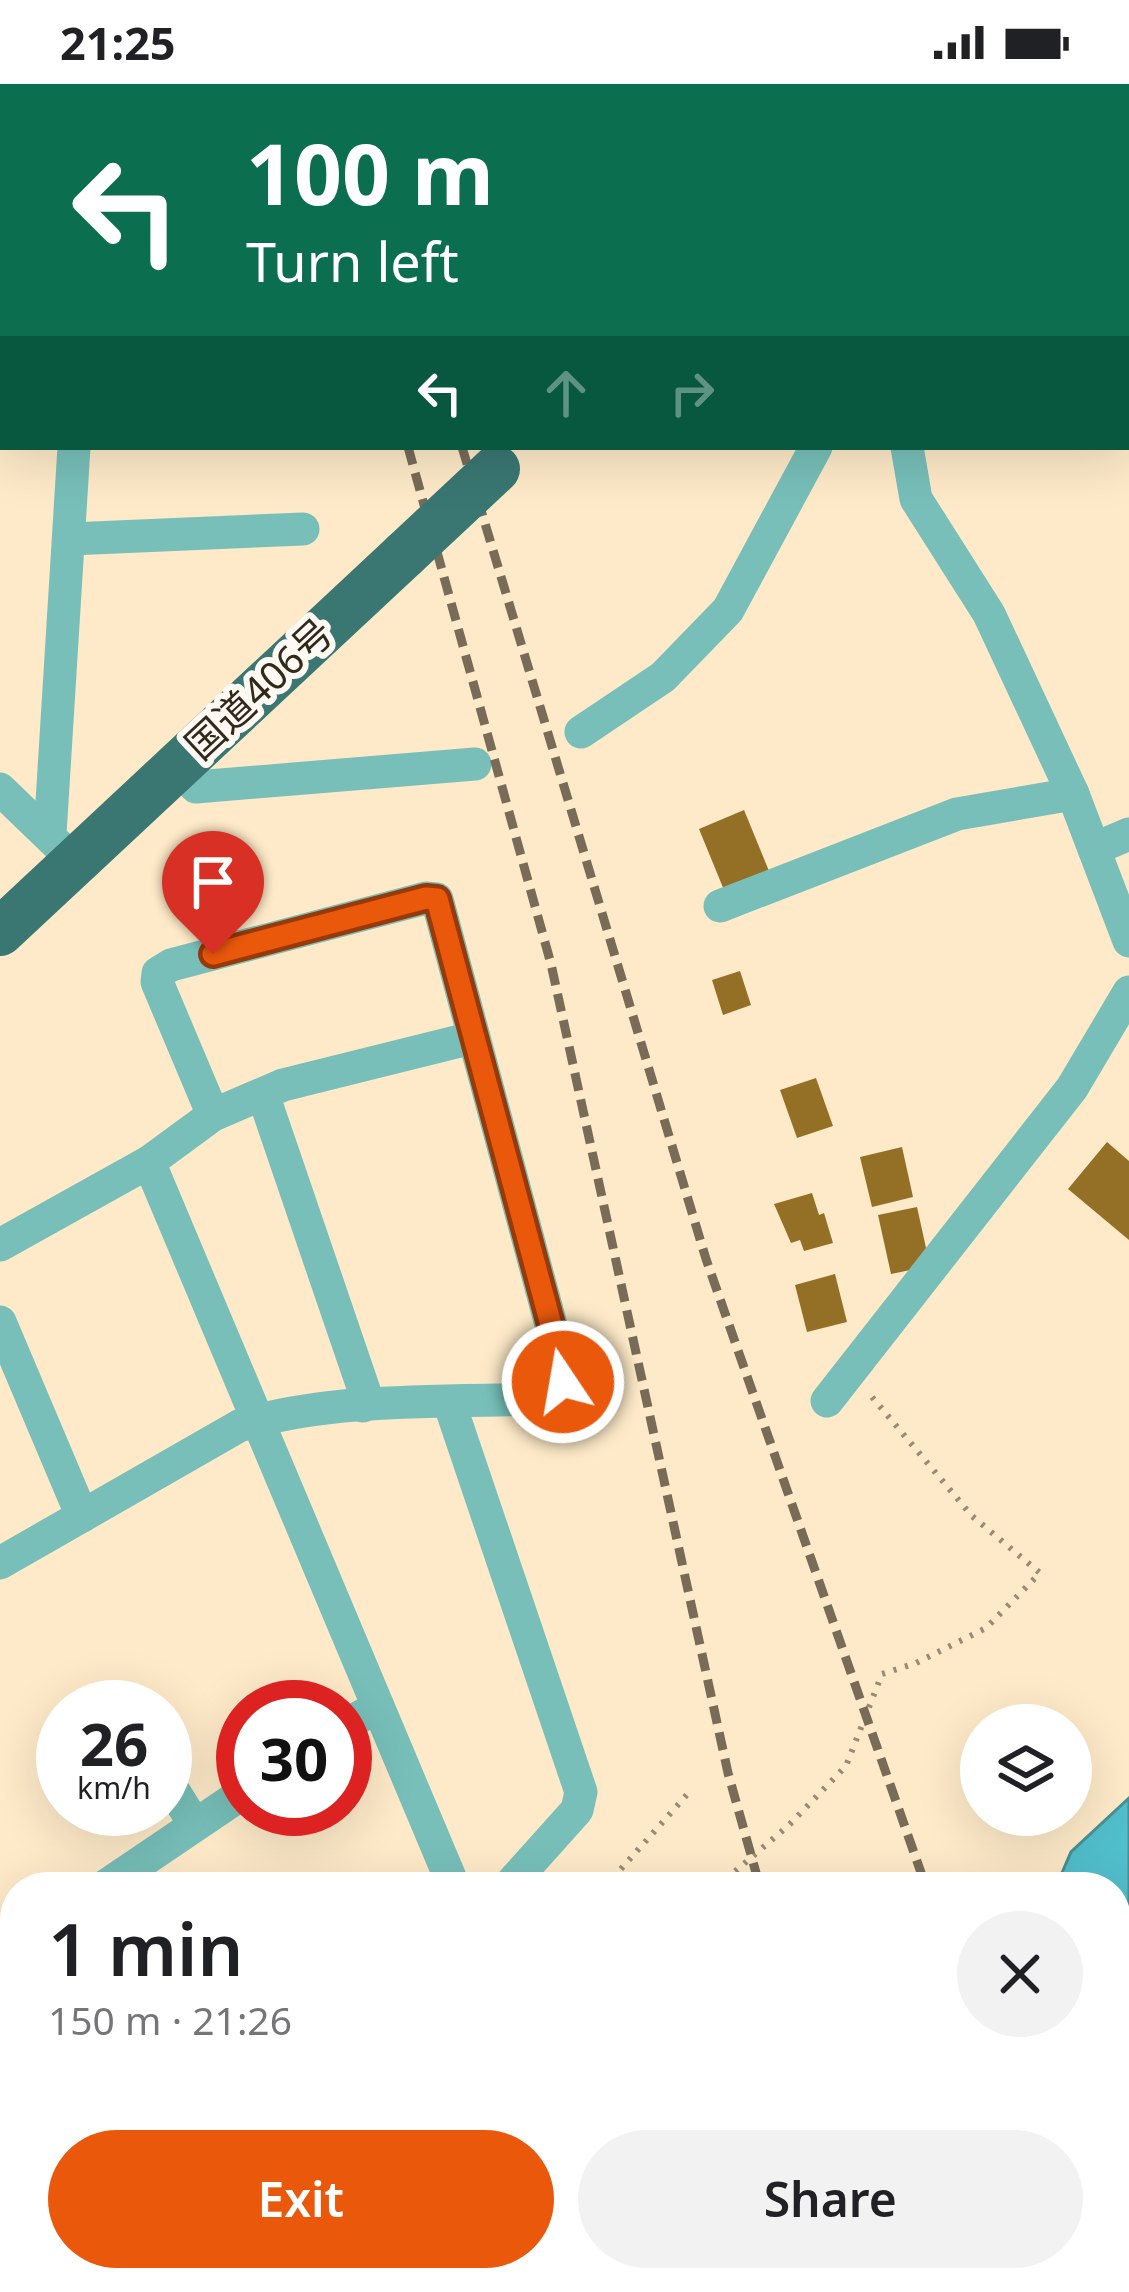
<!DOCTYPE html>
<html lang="en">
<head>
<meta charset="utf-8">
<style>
  body { margin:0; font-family:"Noto Sans","Noto Sans JP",sans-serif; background:#f2f2f2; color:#202124; height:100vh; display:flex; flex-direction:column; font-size:45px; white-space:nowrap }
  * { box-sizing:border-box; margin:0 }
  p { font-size:39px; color:#757577 }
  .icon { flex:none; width:66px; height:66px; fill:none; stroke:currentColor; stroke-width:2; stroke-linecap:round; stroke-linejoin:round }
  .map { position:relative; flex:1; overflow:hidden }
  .side { position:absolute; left:0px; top:1788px; width:1131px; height:420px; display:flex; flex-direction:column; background:#fff; border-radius:48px 48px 0 0; box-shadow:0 12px 48px #0002 }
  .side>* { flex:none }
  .banner { position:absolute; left:0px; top:0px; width:1131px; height:366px; box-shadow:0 12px 48px #0002; background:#0b6e4f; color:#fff; overflow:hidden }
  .controls { position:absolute; left:960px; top:1620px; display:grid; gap:24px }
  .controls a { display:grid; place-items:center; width:132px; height:132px; border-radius:50%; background:#fff; box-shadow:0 12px 48px #0002; font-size:60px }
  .speed { position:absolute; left:36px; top:1596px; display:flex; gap:24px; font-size:60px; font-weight:700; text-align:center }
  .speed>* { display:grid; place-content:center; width:156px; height:156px; border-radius:50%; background:#fff; box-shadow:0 12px 48px #0002; line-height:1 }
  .speed small { font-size:30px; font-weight:400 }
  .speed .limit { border:18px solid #d22; background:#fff; color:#111 }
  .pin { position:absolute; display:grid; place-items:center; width:102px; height:102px; color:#fff; margin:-123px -51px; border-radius:50% 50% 50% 0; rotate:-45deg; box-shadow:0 0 12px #0007 }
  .pin .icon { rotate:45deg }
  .me { position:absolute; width:132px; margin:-66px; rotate:348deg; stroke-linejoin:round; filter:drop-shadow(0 0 9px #0008) }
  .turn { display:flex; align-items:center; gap:42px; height:252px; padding:0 48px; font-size:54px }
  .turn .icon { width:156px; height:156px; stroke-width:2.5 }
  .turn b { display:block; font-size:84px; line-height:102px }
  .lanes { display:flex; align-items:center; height:114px; padding:0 48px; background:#0003; justify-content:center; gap:60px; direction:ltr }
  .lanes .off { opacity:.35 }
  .round { display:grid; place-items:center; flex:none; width:126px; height:126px; border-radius:63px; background:#f2f2f2 }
  .summary { display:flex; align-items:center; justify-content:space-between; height:204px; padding:0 48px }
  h1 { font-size:72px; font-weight:600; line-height:90px }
  .primary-button { display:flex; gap:24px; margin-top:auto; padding:24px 48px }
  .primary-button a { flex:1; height:138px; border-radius:72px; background:#ea580c; color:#fff; font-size:48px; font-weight:600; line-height:138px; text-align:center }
  .primary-button a+a { background:#f2f2f2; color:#202124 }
  .status { display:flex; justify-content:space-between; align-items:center; height:84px; padding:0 60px; background:#fff; direction:ltr }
  .status svg { height:33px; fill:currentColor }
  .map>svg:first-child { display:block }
  .water { fill:#51becb; stroke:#479196; stroke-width:3 }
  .building { fill:#947026 }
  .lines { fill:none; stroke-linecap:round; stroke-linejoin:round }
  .path { stroke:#988a73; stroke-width:6; stroke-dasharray:3 9; stroke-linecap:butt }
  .minor { stroke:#78bfb9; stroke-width:33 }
  .highway { stroke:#3a7772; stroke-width:48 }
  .rail { stroke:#786c58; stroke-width:9; stroke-dasharray:18 9; stroke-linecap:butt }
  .highway-bridge { stroke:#3a7772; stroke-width:48 }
  .route-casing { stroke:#983908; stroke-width:30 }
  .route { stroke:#ea580c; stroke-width:21 }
  .labels { text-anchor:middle; stroke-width:12; stroke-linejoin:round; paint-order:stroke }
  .street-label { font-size:39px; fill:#31291c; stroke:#fefaf3 }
</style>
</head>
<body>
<div class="status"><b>21:25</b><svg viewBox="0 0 49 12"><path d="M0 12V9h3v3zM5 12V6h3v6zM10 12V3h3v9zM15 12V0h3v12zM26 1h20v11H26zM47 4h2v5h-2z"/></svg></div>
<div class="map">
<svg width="1129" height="2208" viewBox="0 0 1129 2208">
  <rect width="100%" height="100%" fill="#feeac8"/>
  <g class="water">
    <path d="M1129,1714V1975L1116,1976V1803H1056L1071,1768Z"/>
    <path d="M724,2193H832L818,2208H714Z"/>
  </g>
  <g class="building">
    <path d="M744,726L769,787L724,806L699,745Z"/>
    <path d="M740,887L751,921L723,931L712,896Z"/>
    <path d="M816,994L833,1042L797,1054L780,1006Z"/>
    <path d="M1107,1058L1129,1077V1156L1068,1105Z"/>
    <path d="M902,1063L913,1113L872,1123L860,1073Z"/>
    <path d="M812,1109L819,1131L824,1129L833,1159L804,1167L800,1156L791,1159L774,1120Z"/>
    <path d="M917,1123L930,1182L891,1190L878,1131Z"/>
    <path d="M835,1190L847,1238L807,1248L795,1201Z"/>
  </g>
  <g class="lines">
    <g class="path">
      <path d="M605,1803L692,1705"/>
      <path d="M717,1803L789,1741L846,1682L882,1590L916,1579L986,1544L1040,1489L972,1432L872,1313"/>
      <path d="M231,2208L245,2193"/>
    </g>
    <g class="minor">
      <path d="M89,3V0"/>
      <path d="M916,3L917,0"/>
      <path d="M0,253L3,254"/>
      <path d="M1128,256L1129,257"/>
      <path d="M907,363L916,415L989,530L1073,710L1129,857"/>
      <path d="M70,455L303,445"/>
      <path d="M581,648L663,593L728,526L816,363"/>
      <path d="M176,682L196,703L475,680"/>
      <path d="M0,705L59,762"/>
      <path d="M50,750L74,363"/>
      <path d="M1094,765L1129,750"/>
      <path d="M720,822L957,730L1073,710"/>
      <path d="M260,1014L268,1025L364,1306L363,1322"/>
      <path d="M149,1078L454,1803"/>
      <path d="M0,1161L149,1078L213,1031L283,1001L472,954"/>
      <path d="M0,1238L82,1432"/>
      <path d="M827,1317L1072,1004L1129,908"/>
      <path d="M449,1318L581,1708L577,1726L508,1803"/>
      <path d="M0,1479L239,1342C328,1313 450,1318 544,1315L556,1311L563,1298L562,1282L437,815L426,814L171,881L158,889L157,898L213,1031"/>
      <path d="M345,1641L378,1623"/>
      <path d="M165,1693L195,1741"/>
      <path d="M104,1803L243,1709"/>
      <path d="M0,1874L15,1863"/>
      <path d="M0,1900L15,1916"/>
      <path d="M125,2208L140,2193"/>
    </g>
    <g class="highway">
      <path d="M850,3L852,0"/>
      <path d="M0,848L404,471"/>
    </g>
    <g class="rail">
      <path d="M306,0L307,3"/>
      <path d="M355,0L356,3"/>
      <path d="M408,363L551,880L728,1689L760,1803"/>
      <path d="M462,363L706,1175L926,1803"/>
      <path d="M871,2193L876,2208"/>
      <path d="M1061,2193L1066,2208"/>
    </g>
    <path class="highway-bridge" d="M404,471L496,385"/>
  </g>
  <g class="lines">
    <defs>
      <path id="route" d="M213,870L426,814L437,815L562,1282L563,1298"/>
    </defs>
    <use href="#route" class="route-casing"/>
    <use href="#route" class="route"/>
  </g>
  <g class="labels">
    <g class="street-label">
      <text transform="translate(259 605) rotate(-43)" y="14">国道406号</text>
    </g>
  </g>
</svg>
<div class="controls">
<a><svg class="icon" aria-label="layers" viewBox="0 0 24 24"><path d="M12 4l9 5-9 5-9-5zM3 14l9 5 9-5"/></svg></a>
</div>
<div class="speed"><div>26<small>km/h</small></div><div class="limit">30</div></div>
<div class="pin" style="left:213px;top:870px;background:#d93025"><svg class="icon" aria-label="arrive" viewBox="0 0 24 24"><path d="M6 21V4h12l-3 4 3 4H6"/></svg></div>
<svg class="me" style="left:563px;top:1298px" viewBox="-20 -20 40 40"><circle r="17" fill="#ea580c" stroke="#fff" stroke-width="3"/><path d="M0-11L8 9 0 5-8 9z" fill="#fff"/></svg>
<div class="banner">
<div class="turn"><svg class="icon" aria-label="left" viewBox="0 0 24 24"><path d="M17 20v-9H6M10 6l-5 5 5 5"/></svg><div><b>100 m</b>Turn left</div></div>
<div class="lanes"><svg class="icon" aria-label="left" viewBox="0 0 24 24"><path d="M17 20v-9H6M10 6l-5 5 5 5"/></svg><svg class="icon off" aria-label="ahead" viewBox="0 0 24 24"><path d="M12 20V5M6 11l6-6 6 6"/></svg><svg class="icon off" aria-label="right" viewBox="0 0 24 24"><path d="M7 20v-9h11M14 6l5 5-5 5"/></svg></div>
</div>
<section class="side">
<div class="summary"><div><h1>1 min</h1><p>150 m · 21:26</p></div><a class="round"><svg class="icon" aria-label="close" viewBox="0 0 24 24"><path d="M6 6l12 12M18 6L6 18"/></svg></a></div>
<div class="primary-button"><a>Exit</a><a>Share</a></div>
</section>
</div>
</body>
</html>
